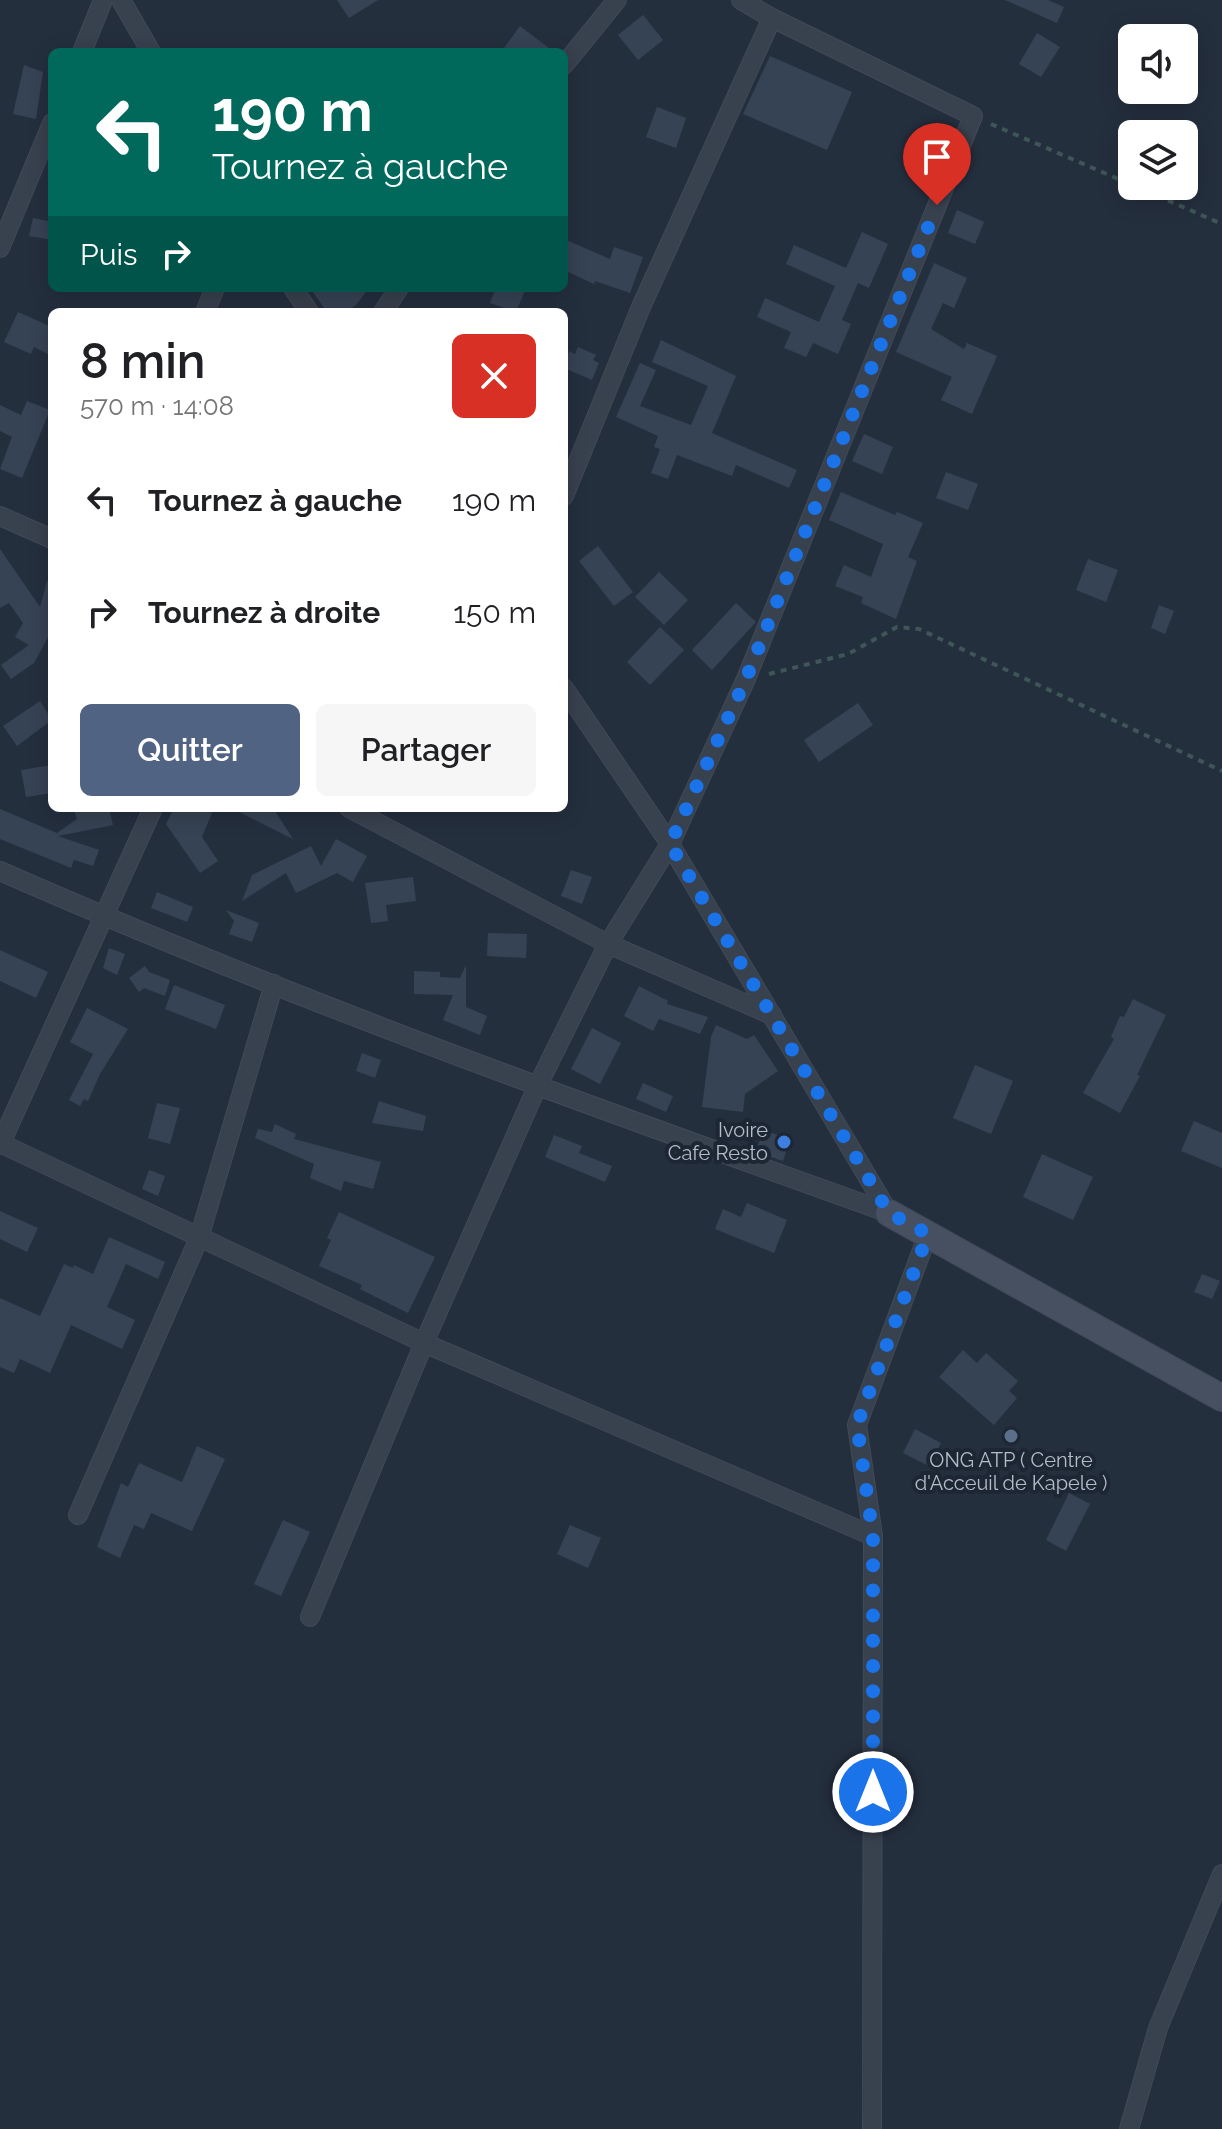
<!DOCTYPE html>
<html lang="fr">
<head>
<meta charset="utf-8">
<style>
  body { margin:0; font-family:Raleway,sans-serif; background:#f6f6f6; color:#202124; height:100vh; display:flex; flex-direction:column; font-size:30px; white-space:nowrap }
  * { box-sizing:border-box; margin:0 }
  p { font-size:26px; color:#757577 }
  .icon { flex:none; width:44px; height:44px; fill:none; stroke:currentColor; stroke-width:2; stroke-linecap:round; stroke-linejoin:round }
  .map { position:relative; flex:1; overflow:hidden }
  .side { position:absolute; left:48px; top:308px; width:520px; height:504px; display:flex; flex-direction:column; background:#fff; border-radius:12px; box-shadow:0 4px 20px #0003 }
  .side>* { flex:none }
  .top-card { position:absolute; left:48px; top:48px; width:520px; height:244px; border-radius:12px; box-shadow:0 4px 20px #0003; background:#00695c; color:#fff; overflow:hidden }
  .tools { position:absolute; left:1118px; top:24px; display:grid; gap:16px }
  .tools a { display:grid; place-items:center; width:80px; height:80px; border-radius:12px; background:#fff; box-shadow:0 4px 20px #0003; font-size:40px }
  .pin { position:absolute; display:grid; place-items:center; width:68px; height:68px; color:#fff; margin:-82px -34px; border-radius:50% 50% 50% 0; rotate:-45deg; box-shadow:0 0 8px #0007 }
  .pin .icon { rotate:45deg }
  .me { position:absolute; width:88px; margin:-44px; rotate:0deg; stroke-linejoin:round; filter:drop-shadow(0 0 6px #0008) }
  .turn { display:flex; align-items:center; gap:28px; height:168px; padding:0 32px; font-size:36px }
  .turn .icon { width:104px; height:104px; stroke-width:2.5 }
  .turn b { display:block; font-size:56px; line-height:68px }
  .then { display:flex; align-items:center; height:76px; padding:0 32px; background:#0003; gap:16px; font-size:30px }
  .round { display:grid; place-items:center; flex:none; width:84px; height:84px; border-radius:12px; background:#f6f6f6 }
  .overview { display:flex; align-items:center; justify-content:space-between; height:136px; padding:0 32px }
  h1 { font-size:48px; font-weight:600; line-height:60px }
  .button { display:flex; gap:16px; margin-top:auto; padding:16px 32px }
  .button a { flex:1; height:92px; border-radius:12px; background:#506383; color:#fff; font-size:32px; font-weight:600; line-height:92px; text-align:center }
  .button a+a { background:#f6f6f6; color:#202124 }
  ul { padding:0; list-style:none }
  li { display:flex; align-items:center; gap:24px; height:112px; padding:0 32px }
  li div { flex:1 }
  li b { display:block; font-size:30px }
  li em { font-style:normal }
  .map>svg:first-child { display:block }
  .building { fill:#364354 }
  .lines { fill:none; stroke-linecap:round; stroke-linejoin:round }
  .street-casing { stroke:#414a57; stroke-width:20 }
  .secondary-casing { stroke:#414a57; stroke-width:28 }
  .path { stroke:#3f5557; stroke-width:4; stroke-dasharray:6 6; stroke-linecap:butt }
  .street { stroke:#38414e; stroke-width:18 }
  .secondary { stroke:#465061; stroke-width:26 }
  .route { stroke:#1a73e8; stroke-width:14; stroke-dasharray:0 25.2 }
  .shop-dot { fill:#3f7fe0; stroke:#1d2633; stroke-width:3 }
  .service-dot { fill:#5c6f8a; stroke:#1d2633; stroke-width:3 }
  .labels { text-anchor:middle; stroke-width:8; stroke-linejoin:round; paint-order:stroke }
  .poi-label { font-size:20px; fill:#b4bcc9; stroke:#1d2633; text-anchor:end }
</style>
</head>
<body>
<div class="map">
<svg width="1222" height="2129" viewBox="0 0 1222 2129">
  <rect width="100%" height="100%" fill="#242f3e"/>
  <g class="building">
    <path d="M337,0H378L349,18Z"/>
    <path d="M1005,0H1048L1064,7L1057,23Z"/>
    <path d="M643,15L663,40L638,60L618,35Z"/>
    <path d="M520,26L554,52H501Z"/>
    <path d="M1037,33L1060,47L1041,77L1019,64Z"/>
    <path d="M770,56L852,92L827,150L743,114Z"/>
    <path d="M24,65L43,72L36,119L13,114Z"/>
    <path d="M657,107L686,118L676,148L646,137Z"/>
    <path d="M957,210L984,222L975,244L948,233Z"/>
    <path d="M33,218L52,222V240L29,236Z"/>
    <path d="M862,232L888,244L869,288L858,283L842,320L851,324L838,354L813,343L806,357L784,348L791,332L757,317L765,298L819,322L835,286L786,264L794,245L846,268Z"/>
    <path d="M564,239L610,259L614,247L643,257L630,293L595,281L594,284L564,270Z"/>
    <path d="M934,263L967,278L954,308L943,303L931,329L964,349L967,343L997,356L972,414L941,400L952,377L896,352Z"/>
    <path d="M310,288H369L356,305L346,312H327Z"/>
    <path d="M496,288H526L516,312L490,303Z"/>
    <path d="M18,312L52,327V356L34,347L31,354L4,342Z"/>
    <path d="M661,340L736,376L712,433L797,470L789,488L736,465L732,476L677,455L668,479L651,473L660,449L654,447L658,436L616,417L640,363L656,370L640,406L691,425L708,386L652,362Z"/>
    <path d="M578,347L596,355L593,360L599,363L592,380L564,368L569,351L575,354Z"/>
    <path d="M27,401L50,410L22,478L0,469L12,437L0,431V405L21,415Z"/>
    <path d="M864,434L893,447L882,474L852,461Z"/>
    <path d="M946,472L978,484L968,510L936,498Z"/>
    <path d="M841,492L895,515L897,512L923,523L908,557L917,561L896,619L861,603L863,597L835,586L844,565L871,577L883,544L829,520Z"/>
    <path d="M598,546L633,592L614,606L579,561Z"/>
    <path d="M0,549L40,607L47,581H52V630L34,663L11,679L1,665L29,645L15,637L23,623L9,603L0,608Z"/>
    <path d="M1088,559L1118,570L1106,602L1076,590Z"/>
    <path d="M659,572L688,600L664,625L635,597Z"/>
    <path d="M736,603L756,622L712,670L692,650Z"/>
    <path d="M1159,605L1174,611L1165,634L1151,628Z"/>
    <path d="M660,627L684,650L650,685L627,662Z"/>
    <path d="M40,701L52,720L17,746L3,726Z"/>
    <path d="M858,703L873,725L819,762L804,740Z"/>
    <path d="M52,765V793L26,797L21,770Z"/>
    <path d="M73,808H109L113,825L58,836L99,850L93,866L74,860L71,868L0,839V809L57,833L77,819Z"/>
    <path d="M174,808H214L202,837L218,861L200,873L166,824Z"/>
    <path d="M231,808H273L293,839Z"/>
    <path d="M336,839L367,856L353,882L337,873L296,893L286,873L242,901L252,875L311,846L321,866Z"/>
    <path d="M571,870L592,877L582,904L561,896Z"/>
    <path d="M413,877L416,901L386,905L388,921L371,923L365,883Z"/>
    <path d="M157,892L193,907L187,922L151,908Z"/>
    <path d="M226,910L259,923L252,942L229,934L234,921Z"/>
    <path d="M488,933L527,934L526,958L487,956Z"/>
    <path d="M109,948L125,954L117,975L103,968Z"/>
    <path d="M0,950L48,972L36,998L0,981Z"/>
    <path d="M466,965V1007L487,1016L480,1035L443,1020L453,995L414,994V971L440,972V977L460,978Z"/>
    <path d="M145,966L149,972L170,980L165,996L144,988L139,992L129,978Z"/>
    <path d="M174,985L225,1005L216,1029L165,1009Z"/>
    <path d="M639,986L668,1001L667,1004L708,1017L700,1034L659,1019L653,1031L624,1016Z"/>
    <path d="M1133,999L1166,1015L1137,1075L1140,1076L1120,1113L1083,1093L1114,1039L1111,1037L1120,1016L1124,1017Z"/>
    <path d="M87,1008L128,1029L100,1074L88,1101L84,1099L80,1106L69,1100L93,1054L70,1042Z"/>
    <path d="M716,1025L747,1039L754,1035L778,1071L745,1094L743,1112L702,1107L711,1037Z"/>
    <path d="M592,1028L621,1043L600,1084L571,1069Z"/>
    <path d="M362,1053L381,1060L375,1078L356,1071Z"/>
    <path d="M975,1065L1013,1081L991,1134L953,1118Z"/>
    <path d="M643,1083L673,1096L666,1112L636,1099Z"/>
    <path d="M379,1101L426,1116L423,1131L372,1123Z"/>
    <path d="M157,1103L180,1108L170,1144L148,1138Z"/>
    <path d="M1194,1121L1222,1133V1168L1181,1151Z"/>
    <path d="M275,1124L296,1134L294,1139L381,1162L373,1189L344,1181L341,1191L310,1178L314,1164L255,1138L258,1129L272,1132Z"/>
    <path d="M763,1130L790,1139L783,1161L756,1152Z"/>
    <path d="M554,1135L582,1146L579,1153L612,1166L605,1182L545,1157Z"/>
    <path d="M1042,1154L1093,1177L1073,1220L1023,1197Z"/>
    <path d="M149,1170L165,1176L158,1196L142,1189Z"/>
    <path d="M747,1203L787,1220L774,1253L715,1229L723,1209L741,1217Z"/>
    <path d="M0,1211L38,1228L27,1252L0,1239Z"/>
    <path d="M339,1212L435,1257L408,1313L360,1289L362,1285L319,1266L331,1240L327,1238Z"/>
    <path d="M109,1237L165,1262L158,1279L126,1264L107,1307L135,1320L122,1349L71,1325L50,1373L20,1359L14,1373L0,1367V1298L40,1316L64,1264L73,1268L74,1265L93,1274Z"/>
    <path d="M1202,1274L1220,1281L1212,1299L1194,1292Z"/>
    <path d="M963,1350L977,1363L986,1353L1018,1381L1009,1391L1017,1398L994,1425L939,1377Z"/>
    <path d="M915,1429L941,1443L929,1466L903,1453Z"/>
    <path d="M197,1446L225,1459L192,1531L151,1513L144,1529L134,1525L120,1558L97,1547L121,1483L128,1487L139,1463L182,1482Z"/>
    <path d="M1069,1493L1090,1504L1066,1551L1046,1540Z"/>
    <path d="M283,1520L310,1532L281,1596L254,1584Z"/>
    <path d="M570,1525L601,1538L588,1568L557,1554Z"/>
  </g>
  <g class="lines">
    <defs>
      <g id="street">
        <path d="M121,0L151,52"/>
        <path d="M82,52L103,0"/>
        <path d="M564,65L617,0"/>
        <path d="M0,248L52,123"/>
        <path d="M293,288L309,312"/>
        <path d="M205,312L215,288"/>
        <path d="M383,312L399,288"/>
        <path d="M564,496L641,307L772,18"/>
        <path d="M0,516L52,539"/>
        <path d="M564,688L670,844L889,1213"/>
        <path d="M349,808L608,944L772,1015"/>
        <path d="M0,871C291,999 590,1106 889,1213"/>
        <path d="M0,1143L424,1343L873,1536"/>
        <path d="M0,1145L153,808"/>
        <path d="M78,1515L199,1238L274,984"/>
        <path d="M310,1617L424,1343L537,1087L608,944L670,844L746,679L973,116L772,18L741,0"/>
        <path d="M872,2129L873,1536L857,1425L928,1234"/>
        <path d="M1129,2129L1158,2028L1222,1874"/>
      </g>
      <path id="secondary" d="M889,1213L1222,1398"/>
    </defs>
    <use href="#street" class="street-casing"/>
    <use href="#secondary" class="secondary-casing"/>
    <g class="path">
      <path d="M991,124L1132,185"/>
      <path d="M1135,186L1222,224"/>
      <path d="M769,674L848,654L897,627L919,629L1222,771"/>
    </g>
    <use href="#street" class="street"/>
    <use href="#secondary" class="secondary"/>
  </g>
  <g class="lines">
    <path class="route" d="M873,1792V1536L857,1425L928,1234L889,1213L670,844L746,679L937,205"/>
  </g>
  <circle class="shop-dot" cx="784" cy="1142" r="8"/>
  <circle class="service-dot" cx="1011" cy="1436" r="8"/>
  <g class="labels">
    <g class="poi-label">
      <text x="768" y="1137">Ivoire<tspan x="768" dy="23">Cafe Resto</tspan></text>
      <text x="1011" y="1467" text-anchor="middle">ONG ATP ( Centre<tspan x="1011" dy="23">d'Acceuil de Kapele )</tspan></text>
    </g>
  </g>
</svg>
<div class="tools">
<a><svg class="icon" aria-label="sound" viewBox="0 0 24 24"><path d="M4 9h4l5-4v14l-5-4H4zM17 9q2 3 0 6"/></svg></a>
<a><svg class="icon" aria-label="layers" viewBox="0 0 24 24"><path d="M12 4l9 5-9 5-9-5zM3 14l9 5 9-5"/></svg></a>
</div>
<div class="pin" style="left:937px;top:205px;background:#d93025"><svg class="icon" aria-label="arrive" viewBox="0 0 24 24"><path d="M6 21V4h12l-3 4 3 4H6"/></svg></div>
<svg class="me" style="left:873px;top:1792px" viewBox="-20 -20 40 40"><circle r="17" fill="#1a73e8" stroke="#fff" stroke-width="3"/><path d="M0-11L8 9 0 5-8 9z" fill="#fff"/></svg>
<div class="top-card">
<div class="turn"><svg class="icon" aria-label="left" viewBox="0 0 24 24"><path d="M17 20v-9H6M10 6l-5 5 5 5"/></svg><div><b>190 m</b>Tournez à gauche</div></div>
<div class="then">Puis<svg class="icon" aria-label="right" viewBox="0 0 24 24"><path d="M7 20v-9h11M14 6l5 5-5 5"/></svg></div>
</div>
<section class="side">
<div class="overview"><div><h1>8 min</h1><p>570 m · 14:08</p></div><a class="round" style="background:#d93025;color:#fff"><svg class="icon" aria-label="close" viewBox="0 0 24 24"><path d="M6 6l12 12M18 6L6 18"/></svg></a></div>
<ul>
<li><svg class="icon" aria-label="left" viewBox="0 0 24 24"><path d="M17 20v-9H6M10 6l-5 5 5 5"/></svg><div><b>Tournez à gauche</b></div><em>190 m</em></li>
<li><svg class="icon" aria-label="right" viewBox="0 0 24 24"><path d="M7 20v-9h11M14 6l5 5-5 5"/></svg><div><b>Tournez à droite</b></div><em>150 m</em></li>
</ul>
<div class="button"><a>Quitter</a><a>Partager</a></div>
</section>
</div>
</body>
</html>
